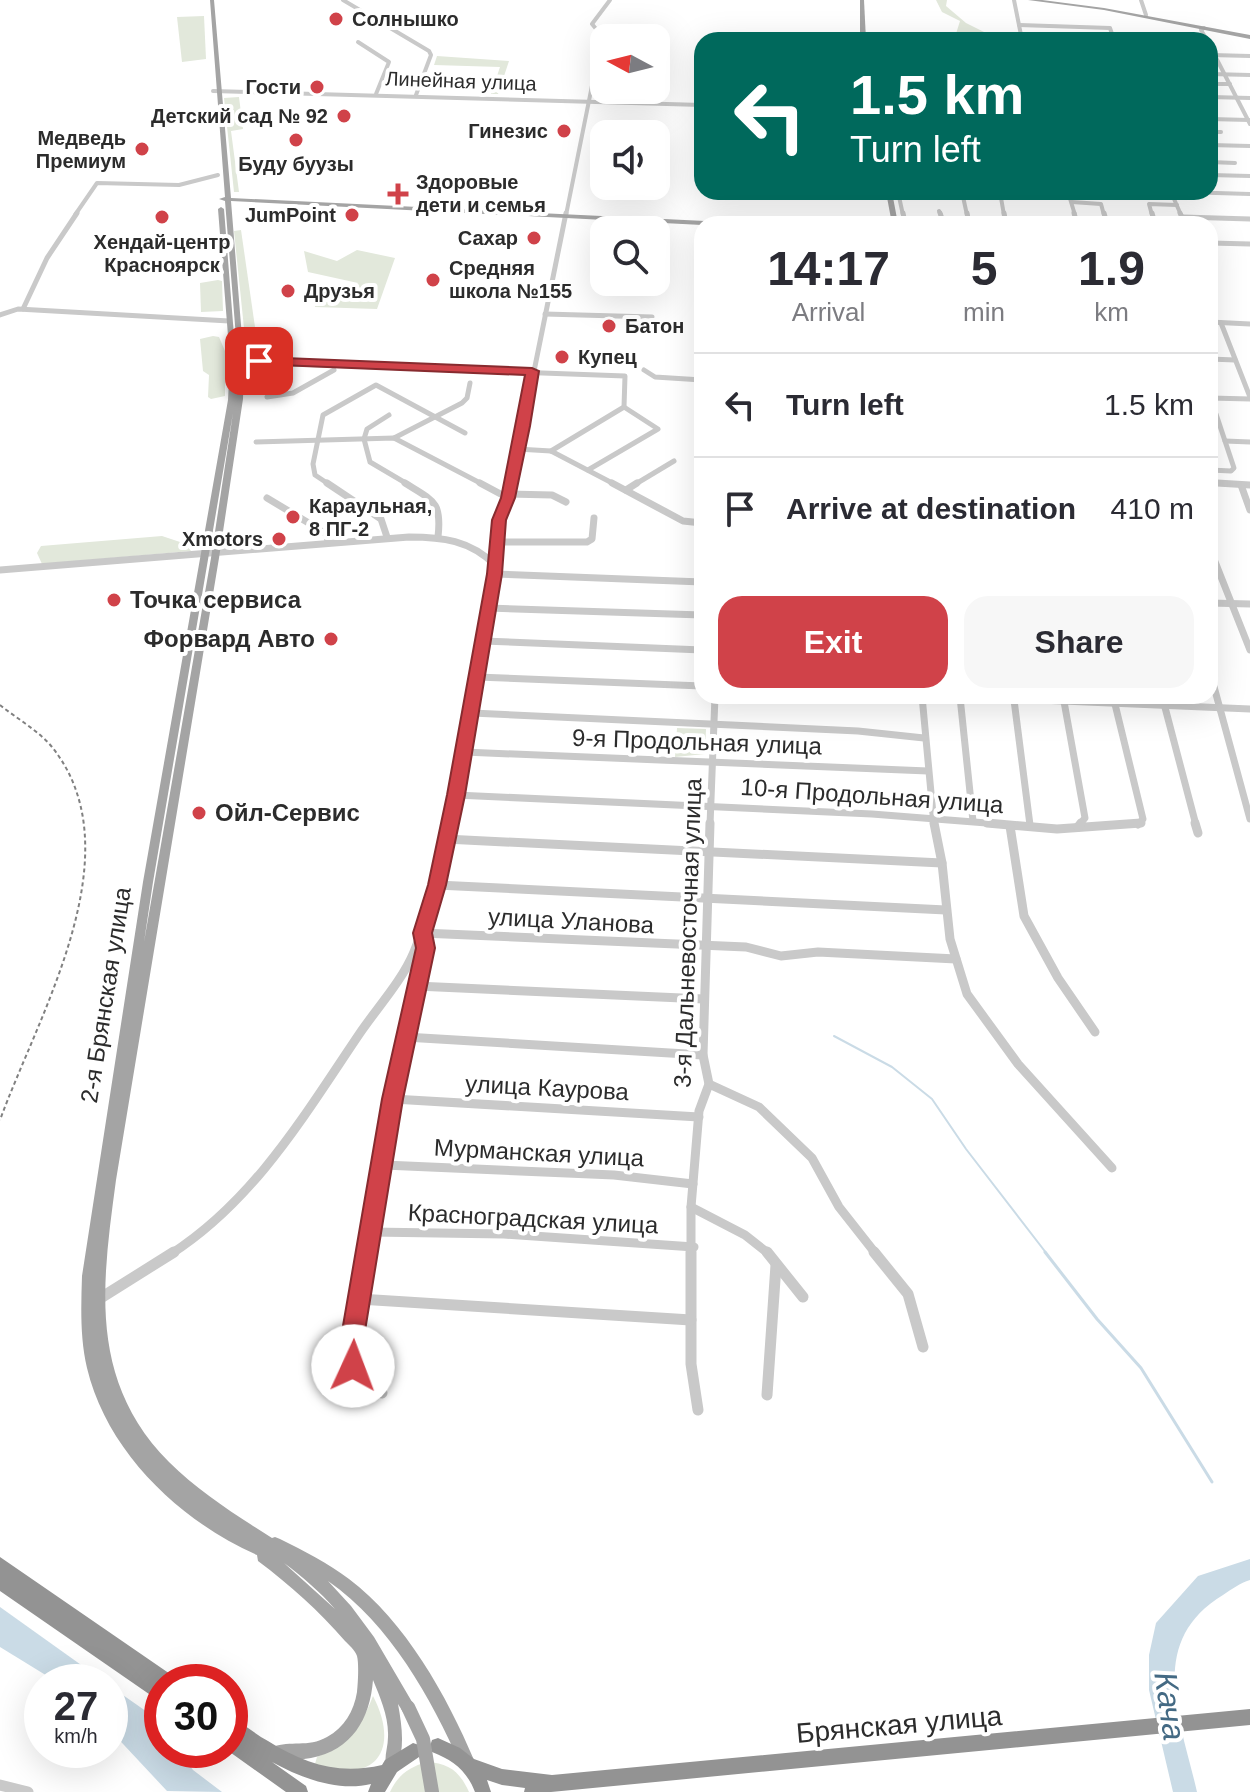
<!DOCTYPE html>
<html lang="en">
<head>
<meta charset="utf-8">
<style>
  body { margin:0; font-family:Helvetica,sans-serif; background:#f7f7f7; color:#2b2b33; height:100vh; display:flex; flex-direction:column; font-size:30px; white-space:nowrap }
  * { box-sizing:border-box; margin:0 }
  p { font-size:26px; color:#7c7c81 }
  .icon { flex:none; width:44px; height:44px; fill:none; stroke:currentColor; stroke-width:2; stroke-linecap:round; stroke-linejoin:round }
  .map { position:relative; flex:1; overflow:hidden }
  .details { position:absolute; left:694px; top:216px; width:524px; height:488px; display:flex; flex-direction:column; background:#fff; border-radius:24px; box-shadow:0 8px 32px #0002 }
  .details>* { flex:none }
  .hud { position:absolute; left:694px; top:32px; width:524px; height:168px; border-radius:24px; box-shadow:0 8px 32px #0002; background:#00695c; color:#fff; overflow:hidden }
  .needle { width:52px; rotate:277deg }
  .buttons { position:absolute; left:590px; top:24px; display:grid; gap:16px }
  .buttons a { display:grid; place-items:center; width:80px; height:80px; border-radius:16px; background:#fff; box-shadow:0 8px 32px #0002; font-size:40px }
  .speed { position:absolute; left:24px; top:1664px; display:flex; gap:16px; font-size:40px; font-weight:700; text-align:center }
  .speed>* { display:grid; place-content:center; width:104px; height:104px; border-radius:50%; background:#fff; box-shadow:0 8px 32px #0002; line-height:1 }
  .speed small { font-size:20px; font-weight:400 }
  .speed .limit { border:12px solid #d22; background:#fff; color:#111 }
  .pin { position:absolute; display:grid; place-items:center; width:68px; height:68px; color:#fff; margin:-34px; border-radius:16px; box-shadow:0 4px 12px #0006 }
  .me { position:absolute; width:88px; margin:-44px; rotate:2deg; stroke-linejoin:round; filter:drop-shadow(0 0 6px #0008) }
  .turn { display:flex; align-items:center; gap:28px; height:168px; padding:0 24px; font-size:36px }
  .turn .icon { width:104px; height:104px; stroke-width:2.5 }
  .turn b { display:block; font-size:56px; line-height:68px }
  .eta { display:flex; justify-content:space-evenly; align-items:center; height:136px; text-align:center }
  .eta b { font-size:48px; font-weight:600; line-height:56px }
  .cta { display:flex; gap:16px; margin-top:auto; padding:16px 24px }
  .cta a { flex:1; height:92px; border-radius:24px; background:#d04249; color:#fff; font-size:32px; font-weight:600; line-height:92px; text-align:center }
  .cta a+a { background:#f7f7f7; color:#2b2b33 }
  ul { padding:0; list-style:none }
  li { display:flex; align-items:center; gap:24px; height:104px; padding:0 24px; border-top:2px solid #e1e1e2 }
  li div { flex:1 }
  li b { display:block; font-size:30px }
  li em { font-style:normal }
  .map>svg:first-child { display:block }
  .green { fill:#e2e8db }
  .water { fill:#cadbe6 }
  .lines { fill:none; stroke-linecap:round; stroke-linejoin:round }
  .stream-far1 { stroke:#cadbe6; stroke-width:2 }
  .stream { stroke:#cadbe6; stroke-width:3 }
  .minor-far4 { stroke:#c9c9c9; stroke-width:4 }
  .minor-far3 { stroke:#c9c9c9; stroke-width:5 }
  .minor-far2 { stroke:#c9c9c9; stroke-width:7 }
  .minor-far1 { stroke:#c9c9c9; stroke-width:9 }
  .minor { stroke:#c9c9c9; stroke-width:11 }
  .major { fill:#a4a4a4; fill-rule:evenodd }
  .highway { fill:#939393; fill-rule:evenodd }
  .rail { stroke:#818181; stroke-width:2; stroke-dasharray:4 3; stroke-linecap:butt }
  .major-bridge { stroke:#a4a4a4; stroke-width:14 }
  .route { fill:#d04249; stroke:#872b2f; stroke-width:2 }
  .poi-dot { fill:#d04249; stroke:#fff; stroke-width:3 }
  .labels { text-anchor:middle; stroke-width:8; stroke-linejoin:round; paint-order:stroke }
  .far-poi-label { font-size:20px; font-weight:bold; fill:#2c2c2c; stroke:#fff; text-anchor:start }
  .far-street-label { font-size:20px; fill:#2c2c2c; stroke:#fff }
  .poi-label { font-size:24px; font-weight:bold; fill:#2c2c2c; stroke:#fff; text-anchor:start }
  .street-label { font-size:24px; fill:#2c2c2c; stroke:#fff }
  .near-street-label { font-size:28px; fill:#2c2c2c; stroke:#fff }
  .near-water-label { font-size:32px; font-style:italic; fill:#446a84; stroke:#fff }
</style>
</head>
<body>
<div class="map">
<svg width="1250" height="1792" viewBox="0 0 1250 1792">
  <rect width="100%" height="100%" fill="#fff"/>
  <g class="green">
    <path d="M936,0H947L946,6L966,23L1000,40L957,38L955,37L960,21L942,12Z"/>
    <path d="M204,16L206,59L182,62L177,17Z"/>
    <path d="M437,56L509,61L498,94H491L500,67L434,65Z"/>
    <path d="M239,97L243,129L231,131L239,192H234L224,98Z"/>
    <path d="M241,230L255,327L249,333L244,328L234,231Z"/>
    <path d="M357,250L395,258L377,309L315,307L314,298L325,289L344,294L358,283L308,272L304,251L337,261Z"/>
    <path d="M218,280L222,281L223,311L201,312L200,283Z"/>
    <path d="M213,336L219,337L225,351V396L211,399L208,397L209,375L203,371L200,339Z"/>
    <path d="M162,536L186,544L191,551L42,564L37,553L41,546Z"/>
    <path d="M677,728L706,729L705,754L675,757Z"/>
    <path d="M373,1696C401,1750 375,1786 315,1764L317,1757C349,1742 360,1729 373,1696Z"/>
    <path d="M427,1762C449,1763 460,1772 469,1792H390C398,1775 409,1767 427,1762Z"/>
  </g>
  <g class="water">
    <path d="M1250,1559V1580C1240,1583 1232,1589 1223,1595C1145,1642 1181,1721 1197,1792H1173L1149,1690V1655L1156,1623L1198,1576Z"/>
    <path d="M0,1607L105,1682H57L0,1647Z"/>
    <path d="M110,1686L150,1714L162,1730V1750H178L193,1770L222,1792L167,1791L110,1730Z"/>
  </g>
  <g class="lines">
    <path class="stream-far1" d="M834,1036L892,1067L932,1099L966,1149L1047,1254"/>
    <path class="stream" d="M1045,1252L1097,1319L1141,1368L1212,1482"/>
    <g class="minor-far4">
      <path d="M343,0L429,51L431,55L416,95"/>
      <path d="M1014,0L1022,40"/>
      <path d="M1141,0L1146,15"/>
      <path d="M1019,25L1110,28L1114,40"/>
      <path d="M1204,28L1201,30L1207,40"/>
      <path d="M1159,40L1160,35"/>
      <path d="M358,42L389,62L376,94"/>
      <path d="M1210,46L1250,124"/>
      <path d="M1211,55L1250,56"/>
      <path d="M1210,74L1250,75"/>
      <path d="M1210,84H1230"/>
      <path d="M213,91L702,105"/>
      <path d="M1210,97L1250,98"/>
      <path d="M1210,119L1249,120"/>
      <path d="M1210,132H1221"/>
      <path d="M1210,145L1250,146"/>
      <path d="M1210,162L1235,163"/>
      <path d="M1210,175L1250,176"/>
      <path d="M898,192L903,215"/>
      <path d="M962,192L967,215"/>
      <path d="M1000,192L1004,215"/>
      <path d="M1068,192L1075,215"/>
      <path d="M1171,192L1181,215"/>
      <path d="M1182,192L1250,194"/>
      <path d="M1072,202L1101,204L1104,215"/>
      <path d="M939,211L941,215"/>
      <path d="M75,215L97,183L179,185L218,175"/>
      <path d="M566,215L602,36L592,24L610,0"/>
      <path d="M1152,215L1149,204L1177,205"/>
    </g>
    <g class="minor-far3">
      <path d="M903,213L905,223"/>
      <path d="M940,213L944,224"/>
      <path d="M967,213L969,224"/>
      <path d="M1004,213L1006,224"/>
      <path d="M1074,213L1077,224"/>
      <path d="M1104,213L1107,224"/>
      <path d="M1152,213L1155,224"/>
      <path d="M1180,213L1185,224"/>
      <path d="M1183,217L1250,219"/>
      <path d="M1210,243L1250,244"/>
      <path d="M23,309L47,258L77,213"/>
      <path d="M545,314L652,317"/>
      <path d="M0,315L18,309L229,321"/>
      <path d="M1210,322L1250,324"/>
      <path d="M1221,323L1250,397"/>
      <path d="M1210,359L1235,360"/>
      <path d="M241,362L625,376L624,407L551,451"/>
      <path d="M644,370L655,377L702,380"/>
      <path d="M267,397L293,393L334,370"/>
      <path d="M1210,398L1250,399"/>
      <path d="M1210,410L1216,414L1234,468L1231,471L1210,470"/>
      <path d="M389,415L367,429L364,439L370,462L409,485"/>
      <path d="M394,438L462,403L467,398L470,383"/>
      <path d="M1225,441L1250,442"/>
      <path d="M256,442L394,438L484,485"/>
      <path d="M517,449L551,451L616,485"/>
      <path d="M588,470L658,429L624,407"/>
      <path d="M1210,483L1250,485"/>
      <path d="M330,485L315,475L313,464L323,415L376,385L465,433"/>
      <path d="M511,485L566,213"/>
      <path d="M634,485L674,461"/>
    </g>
    <g class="minor-far2">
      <path d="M327,483L381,519L387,537"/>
      <path d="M405,483C434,501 442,502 438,537"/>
      <path d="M480,483L508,498"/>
      <path d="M612,483L683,521L702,523"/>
      <path d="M1217,483L1250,485"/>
      <path d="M1241,485L1250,510"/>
      <path d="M626,490L637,483"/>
      <path d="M508,494L552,495L566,502"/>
      <path d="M267,498L327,534L328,543"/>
      <path d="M497,542H587L592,539L594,518"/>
      <path d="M1210,549L1250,650"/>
      <path d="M0,570L409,537C442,537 470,540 495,565"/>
      <path d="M494,574L702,582"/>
      <path d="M1210,603L1250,604"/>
      <path d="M488,608L702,615"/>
      <path d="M483,641L702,650"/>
      <path d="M1210,672L1250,819"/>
      <path d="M477,677L702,686"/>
      <path d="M922,696L934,825"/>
      <path d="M947,696L1250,709"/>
      <path d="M1063,696L1085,818L1079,825"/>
      <path d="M1113,696L1143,819L1138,825"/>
      <path d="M1162,696L1196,825"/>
      <path d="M960,697L973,821"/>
      <path d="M1014,700L1030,825"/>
      <path d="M472,713L858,731L924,738"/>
      <path d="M464,752L928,771"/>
      <path d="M456,795L872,814L1012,825"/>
      <path d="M450,825L494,574L499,520L511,483"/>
      <path d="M710,825L715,696"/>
    </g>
    <g class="minor-far1">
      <path d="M934,823L942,863L950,939L967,994L1018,1064L1112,1168"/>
      <path d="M987,823L1057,829L1141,823"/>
      <path d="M1195,823L1198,833"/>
      <path d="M1010,826L1024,916L1058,978L1095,1032"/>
      <path d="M1078,827L1081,823"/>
      <path d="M445,839L942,863"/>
      <path d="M437,885L946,910"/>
      <path d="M422,933L746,947L781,956L818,952L956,959"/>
      <path d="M416,986L704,999"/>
      <path d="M405,1037L703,1055"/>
      <path d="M709,1084L759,1107L812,1158L839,1207L876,1254"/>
      <path d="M393,1099L699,1117"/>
      <path d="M384,1165L614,1175L693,1184"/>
      <path d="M691,1207L745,1235L769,1254"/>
      <path d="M371,1232L504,1234L694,1247"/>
      <path d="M171,1254C255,1200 305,1114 360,1033C377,1008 402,981 414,952C431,911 441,867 450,823"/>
      <path d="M367,1254L393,1099L425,948L422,933"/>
      <path d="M691,1254V1207L699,1111L709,1084L703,1055L710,823"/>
    </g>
    <g class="minor">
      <path d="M367,1252L351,1349L357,1374L382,1393"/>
      <path d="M691,1252V1364L698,1410"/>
      <path d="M767,1252L803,1297"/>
      <path d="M874,1252L908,1294L923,1347"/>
      <path d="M99,1299L174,1252"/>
      <path d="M359,1299L691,1320"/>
      <path d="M767,1395L776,1265"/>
      <path d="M0,1785L28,1792"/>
    </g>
    <g class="major">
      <path d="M210,0H214L231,198L726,222L729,224L702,225L231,201L244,362L243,399L219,558L116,1180C102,1284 88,1380 169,1462C199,1492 236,1515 272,1538L275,1537L280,1539C304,1551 328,1563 349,1579C405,1621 447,1696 474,1760L471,1765L466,1768L461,1765C430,1697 391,1625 328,1581L351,1606L374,1637L415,1707L413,1712L408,1714L403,1712L398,1704C402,1726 405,1747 397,1769L392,1772L387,1769C383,1759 388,1748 388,1737C389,1717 380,1697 373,1680C370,1719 352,1750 311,1758C298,1760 285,1762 273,1757L271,1752L273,1747C290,1740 308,1748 327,1737C344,1728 354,1711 357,1692C358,1683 359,1663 357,1656C355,1650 349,1645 345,1641C319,1611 290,1585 258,1561L257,1555C180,1521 107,1452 87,1368C80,1338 81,1307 82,1276L143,882L228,400L230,361L218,209L221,207L224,209L236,361V395L238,362L225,201L219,199L225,197ZM233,413L211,558L144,942L153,882ZM284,1563C303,1577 320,1592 335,1609Z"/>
      <path d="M860,0H864L866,40H860Z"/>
      <path d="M1028,0H1042L1104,8L1250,35V39L1104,10Z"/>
      <path d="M886,192H892L898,224H892Z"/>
    </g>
    <g class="highway">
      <path d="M0,1557L173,1676L175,1682H162V1703L0,1591Z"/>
      <path d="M1250,1709V1725L551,1792H524L525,1788L502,1785L487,1780L491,1792H475C467,1771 453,1760 432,1752L430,1746L432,1740L438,1738L460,1748L474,1759L502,1769L552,1775Z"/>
      <path d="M230,1718C243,1723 255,1734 268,1741C305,1764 338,1775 382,1765L385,1760L413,1743L419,1745L421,1751L419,1757L397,1772L385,1792H368L371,1784C338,1792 301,1778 272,1762L306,1786L308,1792H286L227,1750H230Z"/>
    </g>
    <path class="rail" d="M0,705C16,718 39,731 52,747C136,852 39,1013 0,1120"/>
    <path class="major-bridge" d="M408,1707L423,1739L432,1792"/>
  </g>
  <path class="route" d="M259,357L532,368L539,371L530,426L515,498L506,520L502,574L465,795L446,885L432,933L435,948L403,1099L362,1349L365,1366L361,1373L353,1377L345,1373L339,1349L382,1099L416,948L413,933L428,885L447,795L487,574L492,520L501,498L525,375L254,364L253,361Z"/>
  <g class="poi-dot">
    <circle cx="336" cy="19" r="8"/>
    <circle cx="317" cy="87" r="8"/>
    <circle cx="344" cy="116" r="8"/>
    <circle cx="564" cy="131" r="8"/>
    <circle cx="296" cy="140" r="8"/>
    <circle cx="142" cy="149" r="8"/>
    <path d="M394 182h8v8h8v8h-8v8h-8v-8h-8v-8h8z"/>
    <circle cx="352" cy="215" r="8"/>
    <circle cx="162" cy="217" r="8"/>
    <circle cx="534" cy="238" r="8"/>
    <circle cx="433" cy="280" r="8"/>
    <circle cx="288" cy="291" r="8"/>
    <circle cx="609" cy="326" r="8"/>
    <circle cx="562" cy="357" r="8"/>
    <circle cx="293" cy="517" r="8"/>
    <circle cx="279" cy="539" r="8"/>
    <circle cx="114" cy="600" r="8"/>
    <circle cx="331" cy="639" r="8"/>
    <circle cx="199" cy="813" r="8"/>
  </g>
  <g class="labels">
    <g class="far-poi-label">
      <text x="352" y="26">Солнышко</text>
      <text x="301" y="94" text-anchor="end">Гости</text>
      <text x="328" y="123" text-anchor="end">Детский сад № 92</text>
      <text x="548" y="138" text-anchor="end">Гинезис</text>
      <text x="126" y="145" text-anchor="end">Медведь<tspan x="126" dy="23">Премиум</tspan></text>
      <text x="296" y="171" text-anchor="middle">Буду буузы</text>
      <text x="416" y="189">Здоровые<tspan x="416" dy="23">дети и семья</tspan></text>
      <text x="336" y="222" text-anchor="end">JumPoint</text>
      <text x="518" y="245" text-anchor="end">Сахар</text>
      <text x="162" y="249" text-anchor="middle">Хендай-центр<tspan x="162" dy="23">Красноярск</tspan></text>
      <text x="449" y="275">Средняя<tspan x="449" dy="23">школа №155</tspan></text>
      <text x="304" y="298">Друзья</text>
      <text x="625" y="333">Батон</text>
      <text x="578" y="364">Купец</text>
      <text x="309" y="513">Караульная,<tspan x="309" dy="23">8 ПГ-2</tspan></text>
      <text x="263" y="546" text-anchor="end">Xmotors</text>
    </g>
    <g class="far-street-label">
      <text transform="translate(461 81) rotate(2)" y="7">Линейная улица</text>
    </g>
    <g class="poi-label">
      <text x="130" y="608">Точка сервиса</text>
      <text x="315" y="647" text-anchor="end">Форвард Авто</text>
      <text x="215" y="821">Ойл-Сервис</text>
    </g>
    <g class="street-label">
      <text transform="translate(697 742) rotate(2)" y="8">9-я Продольная улица</text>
      <text transform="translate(872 796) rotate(4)" y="8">10-я Продольная улица</text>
      <text transform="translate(571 921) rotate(3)" y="8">улица Уланова</text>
      <text transform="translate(688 933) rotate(-88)" y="8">3-я Дальневосточная улица</text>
      <text transform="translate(106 995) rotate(-81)" y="8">2-я Брянская улица</text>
      <text transform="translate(547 1088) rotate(3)" y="8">улица Каурова</text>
      <text transform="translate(539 1153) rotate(3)" y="8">Мурманская улица</text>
      <text transform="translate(533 1219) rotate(3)" y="8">Красноградская улица</text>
    </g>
    <g class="near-street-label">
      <text transform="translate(899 1724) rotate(-5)" y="10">Брянская улица</text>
    </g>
    <g class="near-water-label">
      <text transform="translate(1170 1706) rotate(82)" y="11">Кача</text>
    </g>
  </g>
</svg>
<div class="buttons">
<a><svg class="needle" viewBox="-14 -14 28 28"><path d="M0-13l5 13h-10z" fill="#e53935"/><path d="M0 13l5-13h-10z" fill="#7c7c81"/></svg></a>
<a><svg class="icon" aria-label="sound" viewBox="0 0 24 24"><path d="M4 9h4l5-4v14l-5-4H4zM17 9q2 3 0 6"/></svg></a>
<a><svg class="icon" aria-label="search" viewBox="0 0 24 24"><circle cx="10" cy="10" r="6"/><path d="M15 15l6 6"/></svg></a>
</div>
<div class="speed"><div>27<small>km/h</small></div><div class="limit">30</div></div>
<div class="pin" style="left:259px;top:361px;background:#d93025"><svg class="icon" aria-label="arrive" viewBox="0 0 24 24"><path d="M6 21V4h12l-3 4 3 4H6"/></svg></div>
<svg class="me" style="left:353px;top:1366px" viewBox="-20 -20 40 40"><circle r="19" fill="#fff"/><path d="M0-13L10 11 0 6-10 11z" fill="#d04249"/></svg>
<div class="hud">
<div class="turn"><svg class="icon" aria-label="left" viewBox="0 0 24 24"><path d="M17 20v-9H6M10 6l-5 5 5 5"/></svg><div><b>1.5 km</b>Turn left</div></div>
</div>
<section class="details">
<div class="eta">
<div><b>14:17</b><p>Arrival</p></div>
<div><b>5</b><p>min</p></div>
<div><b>1.9</b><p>km</p></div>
</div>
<ul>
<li><svg class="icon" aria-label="left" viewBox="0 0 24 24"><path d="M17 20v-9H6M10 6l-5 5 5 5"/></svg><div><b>Turn left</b></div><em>1.5 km</em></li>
<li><svg class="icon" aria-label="arrive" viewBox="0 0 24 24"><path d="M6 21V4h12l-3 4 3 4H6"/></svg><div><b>Arrive at destination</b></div><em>410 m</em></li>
</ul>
<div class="cta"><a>Exit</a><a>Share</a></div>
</section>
</div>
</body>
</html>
